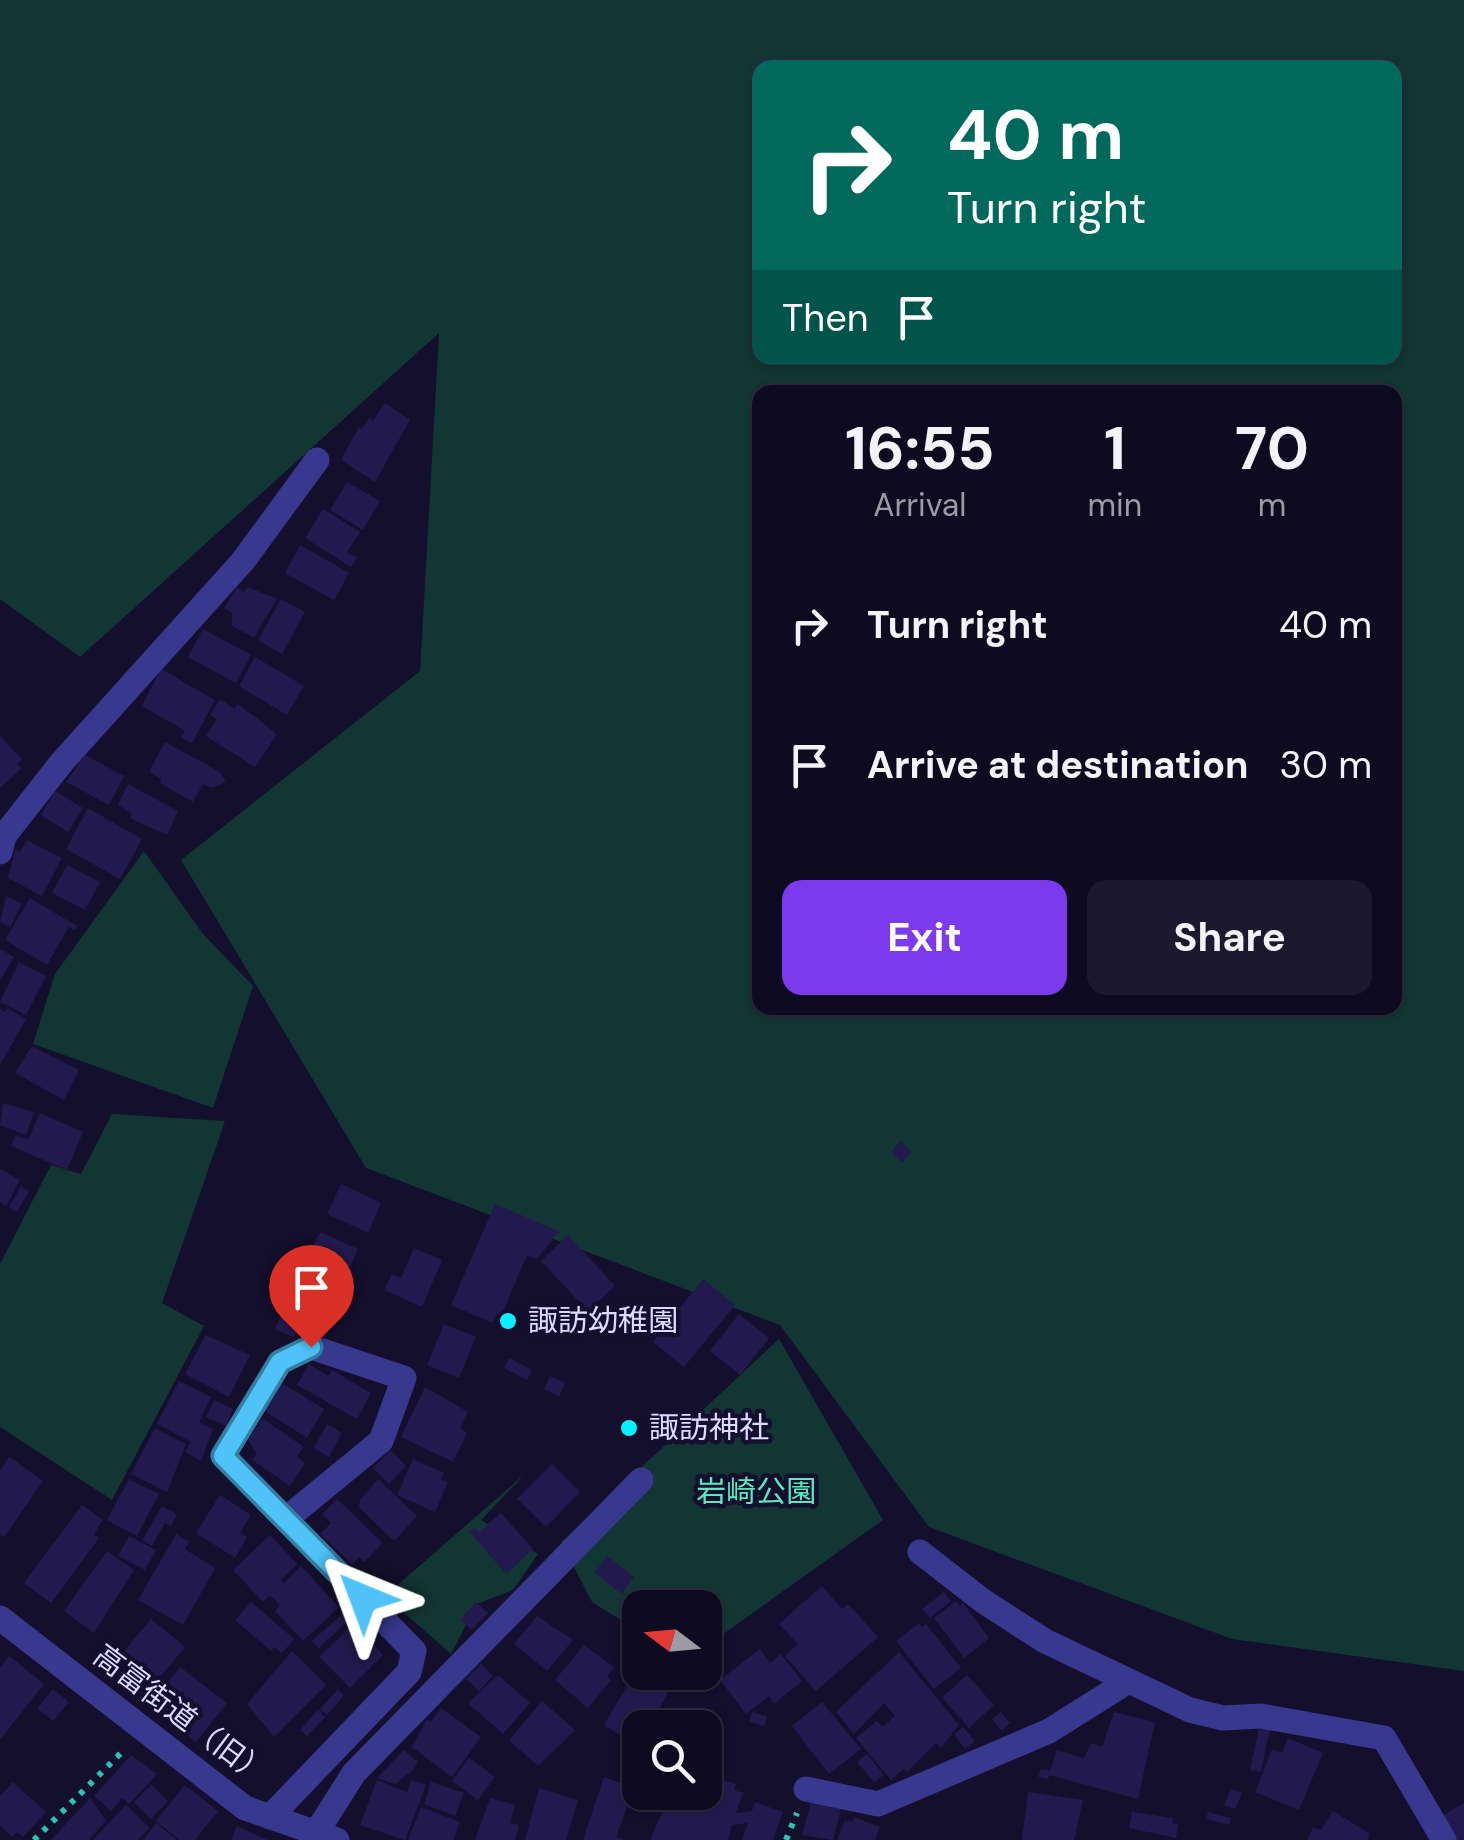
<!DOCTYPE html>
<html lang="en">
<head>
<meta charset="utf-8">
<style>
  body { margin:0; font-family:"DM Sans","Noto Sans JP",sans-serif; background:#1c192e; color:#f1f3f6; height:100vh; display:flex; flex-direction:column; font-size:38px; white-space:nowrap }
  * { box-sizing:border-box; margin:0 }
  p { font-size:32px; color:#9b9ba5 }
  .icon { flex:none; width:55px; height:55px; fill:none; stroke:currentColor; stroke-width:2; stroke-linecap:round; stroke-linejoin:round }
  .map { position:relative; flex:1; overflow:hidden }
  .details { position:absolute; left:752px; top:385px; width:650px; height:630px; display:flex; flex-direction:column; background:#0e0b21; border-radius:20px; box-shadow:0 2px 8px #0004,0 0 0 2px #2e2b3f }
  .details>* { flex:none }
  .guide { position:absolute; left:752px; top:60px; width:650px; height:305px; border-radius:20px; box-shadow:0 2px 8px #0004,0 0 0 2px #2e2b3f; background:#00695c; color:#fff; overflow:hidden }
  .needle { width:65px; rotate:286deg }
  .tools { position:absolute; left:622px; top:1590px; display:grid; gap:20px }
  .tools a { display:grid; place-items:center; width:100px; height:100px; border-radius:20px; background:#0e0b21; box-shadow:0 2px 8px #0004,0 0 0 2px #2e2b3f; font-size:50px }
  .pin { position:absolute; display:grid; place-items:center; width:85px; height:85px; color:#fff; margin:-102px -42px; border-radius:50% 50% 50% 0; rotate:-45deg; box-shadow:0 0 10px #0007 }
  .pin .icon { rotate:45deg }
  .me { position:absolute; width:110px; margin:-55px; rotate:316deg; stroke-linejoin:round; filter:drop-shadow(0 0 8px #0008) }
  .turn { display:flex; align-items:center; gap:35px; height:210px; padding:0 30px; font-size:45px }
  .turn .icon { width:130px; height:130px; stroke-width:2.5 }
  .turn b { display:block; font-size:70px; line-height:85px }
  .then { display:flex; align-items:center; height:95px; padding:0 30px; background:#0003; gap:20px; font-size:38px }
  .eta { display:flex; justify-content:space-evenly; align-items:center; height:170px; text-align:center }
  .eta b { font-size:60px; font-weight:700; line-height:70px }
  .action { display:flex; gap:20px; margin-top:auto; padding:20px 30px }
  .action a { flex:1; height:115px; border-radius:20px; background:#7c3aed; color:#fff; font-size:40px; font-weight:700; line-height:115px; text-align:center }
  .action a+a { background:#1c192e; color:#f1f3f6 }
  ul { padding:0; list-style:none }
  li { display:flex; align-items:center; gap:30px; height:140px; padding:0 30px }
  li div { flex:1 }
  li b { display:block; font-size:38px }
  li em { font-style:normal }
  .map>svg:first-child { display:block }
  .green { fill:#123633; fill-rule:evenodd }
  .building { fill:#221a4e }
  .lines { fill:none; stroke-linecap:round; stroke-linejoin:round }
  .path { stroke:#28c5b4; stroke-width:6; stroke-dasharray:5 8; stroke-linecap:butt }
  .minor { stroke:#37388e; stroke-width:25 }
  .route-casing { stroke:#337fa1; stroke-width:25 }
  .route { stroke:#4fc3f7; stroke-width:18 }
  .poi-dot { fill:#06f1ff; stroke:#130f2c; stroke-width:4 }
  .labels { text-anchor:middle; stroke-width:9; stroke-linejoin:round; paint-order:stroke }
  .poi-label { font-size:30px; fill:#dcdaff; stroke:#130f2c; text-anchor:start }
  .park-label { font-size:30px; fill:#5ce8bf; stroke:#130f2c }
  .street-label { font-size:30px; fill:#dcdaff; stroke:#130f2c }
</style>
</head>
<body>
<div class="map">
<svg width="1464" height="1840" viewBox="0 0 1464 1840">
  <rect width="100%" height="100%" fill="#130f2c"/>
  <g class="green">
    <path d="M0,0H1464V1671L1232,1639L929,1527L780,1325L366,1168L181,860L420,671L439,333L80,657L0,599ZM760,68H1395V358H760ZM760,392H1395V1008H760Z"/>
    <path d="M144,851L203,934L253,986L213,1108L33,1044L55,974Z"/>
    <path d="M112,1114L225,1121L162,1303L204,1326L112,1500L0,1427V1264L51,1165L81,1174Z"/>
    <path d="M779,1339L883,1520L705,1647V1608H640V1632L592,1602L561,1542Z"/>
    <path d="M526,1473L481,1520L538,1554L513,1590L477,1604L451,1654L385,1596Z"/>
  </g>
  <g class="building">
    <path d="M385,403L410,420L375,482L341,460L359,427L362,429L369,418L373,421Z"/>
    <path d="M347,482L380,501L363,530L330,510Z"/>
    <path d="M323,509L360,532L347,552L357,558L351,567L305,538Z"/>
    <path d="M300,545L349,573L334,600L285,573Z"/>
    <path d="M237,587L244,592L248,587L277,599L254,638L232,626V613L224,608Z"/>
    <path d="M281,599L305,612L282,654L258,640Z"/>
    <path d="M203,629L251,655L236,683L188,657Z"/>
    <path d="M255,657L304,686L287,715L239,686Z"/>
    <path d="M161,669L215,700L192,743L181,737L185,731L142,706Z"/>
    <path d="M220,699L234,709L238,704L277,734L255,767L206,736L217,719L210,715Z"/>
    <path d="M0,736L22,759L17,764L22,768L0,788Z"/>
    <path d="M165,742L220,772L226,782L211,788L203,784L193,802L160,783L161,779L149,772Z"/>
    <path d="M85,755L124,776L109,805L66,782Z"/>
    <path d="M128,784L178,811L167,835L130,818L132,814L118,805Z"/>
    <path d="M55,791L83,808L68,832L41,815Z"/>
    <path d="M88,808L142,839L120,879L66,849Z"/>
    <path d="M27,840L62,858L42,896L8,878L15,850L20,852Z"/>
    <path d="M67,865L100,882L85,910L52,893Z"/>
    <path d="M6,896L22,904L10,927L0,922Z"/>
    <path d="M30,898L77,926L75,930L69,926L47,965L5,940Z"/>
    <path d="M0,949L14,957L0,980Z"/>
    <path d="M19,962L46,976L26,1015L0,1002Z"/>
    <path d="M7,1008L26,1019L0,1065V1009L5,1012Z"/>
    <path d="M32,1046L79,1070L64,1100L15,1073Z"/>
    <path d="M3,1103L34,1112L26,1135L0,1125Z"/>
    <path d="M40,1113L83,1132L67,1170L11,1146L16,1135L28,1140Z"/>
    <path d="M901,1141L912,1152L902,1163L891,1152Z"/>
    <path d="M0,1169L20,1180L6,1206L0,1202Z"/>
    <path d="M341,1184L381,1203L368,1233L327,1214Z"/>
    <path d="M21,1186L29,1191L17,1212L9,1207Z"/>
    <path d="M495,1204L559,1231L537,1259L527,1255L501,1316L497,1314L493,1323L451,1305Z"/>
    <path d="M320,1232L358,1249L344,1281L305,1264Z"/>
    <path d="M568,1235L615,1286L588,1311L541,1261Z"/>
    <path d="M414,1248L442,1260L422,1307L384,1290L392,1274L401,1278Z"/>
    <path d="M303,1265L344,1284L325,1325L283,1306Z"/>
    <path d="M703,1279L735,1305L684,1367L653,1342Z"/>
    <path d="M284,1310L302,1318L294,1337L275,1329Z"/>
    <path d="M739,1314L769,1338L740,1375L710,1351Z"/>
    <path d="M444,1324L476,1337L459,1378L427,1365Z"/>
    <path d="M206,1335L250,1355L229,1397L185,1374Z"/>
    <path d="M509,1358L532,1370L527,1380L504,1368Z"/>
    <path d="M309,1364L328,1376L332,1370L371,1393L357,1419L297,1385Z"/>
    <path d="M550,1376L565,1383L559,1397L544,1389Z"/>
    <path d="M179,1381L211,1397L199,1422L213,1429L201,1461L185,1452L191,1442L157,1424Z"/>
    <path d="M280,1382L324,1409L307,1438L263,1410Z"/>
    <path d="M425,1387L468,1412L460,1429L467,1433L453,1462L401,1437Z"/>
    <path d="M214,1400L233,1409L226,1426L206,1417Z"/>
    <path d="M262,1418L304,1447L297,1457L305,1463L290,1486L252,1460L257,1454L248,1440Z"/>
    <path d="M327,1424L342,1433L329,1457L314,1448Z"/>
    <path d="M155,1428L186,1444L167,1492L131,1474Z"/>
    <path d="M391,1450L406,1466L389,1484L373,1468Z"/>
    <path d="M9,1457L43,1481L4,1537L0,1534V1470Z"/>
    <path d="M413,1459L444,1473L441,1479L448,1482L435,1512L397,1495Z"/>
    <path d="M552,1464L580,1492L546,1527L517,1499Z"/>
    <path d="M129,1479L159,1494L137,1536L107,1520Z"/>
    <path d="M378,1479L417,1516L394,1541L359,1507L360,1500Z"/>
    <path d="M220,1495L251,1515L240,1533L247,1537L235,1558L196,1533Z"/>
    <path d="M337,1499L383,1543L364,1562L359,1557L352,1565L320,1534L331,1523L322,1514Z"/>
    <path d="M82,1505L103,1520L94,1534L99,1538L51,1603L24,1583Z"/>
    <path d="M162,1506L177,1514L171,1526L165,1523L152,1546L142,1541Z"/>
    <path d="M501,1513L533,1549L506,1574L470,1532L475,1528L479,1532Z"/>
    <path d="M176,1534L189,1542L185,1549L215,1568L183,1625L138,1600Z"/>
    <path d="M270,1535L297,1564L281,1580L284,1583L301,1566L339,1607L303,1641L275,1611L280,1605L270,1595L263,1602L233,1570Z"/>
    <path d="M129,1536L156,1550L145,1570L118,1556Z"/>
    <path d="M107,1551L134,1570L94,1633L64,1611Z"/>
    <path d="M607,1556L634,1577L622,1594L594,1573Z"/>
    <path d="M822,1586L842,1609L848,1604L878,1637L816,1691L785,1656L798,1644L779,1624Z"/>
    <path d="M944,1592L951,1601L930,1618L922,1609Z"/>
    <path d="M956,1601L959,1606L963,1603L989,1638L964,1658L934,1618Z"/>
    <path d="M251,1602L294,1639L282,1653L274,1647L271,1651L235,1620Z"/>
    <path d="M476,1602L488,1613L472,1630L460,1620Z"/>
    <path d="M345,1611L351,1618L319,1648L312,1641Z"/>
    <path d="M537,1616L573,1640L547,1671L514,1644Z"/>
    <path d="M151,1619L185,1647L153,1685L143,1676L128,1694L105,1674Z"/>
    <path d="M919,1623L922,1627L926,1624L961,1668L934,1689L896,1641Z"/>
    <path d="M353,1624L383,1655L350,1688L319,1657Z"/>
    <path d="M584,1645L614,1667L607,1676L611,1680L588,1708L555,1680Z"/>
    <path d="M760,1649L770,1663L781,1654L802,1681L774,1704L769,1696L746,1714L720,1680Z"/>
    <path d="M292,1651L326,1685L274,1737L247,1704Z"/>
    <path d="M899,1652L959,1725L941,1748L936,1743L907,1772L904,1769L891,1780L856,1738L877,1721L882,1727L895,1716L884,1703L854,1734L836,1712Z"/>
    <path d="M9,1656L44,1684L0,1740V1668Z"/>
    <path d="M481,1664L493,1676L479,1691L466,1679Z"/>
    <path d="M640,1664V1672H680L648,1728H640L638,1745L604,1725Z"/>
    <path d="M180,1667L227,1703L196,1742L149,1706Z"/>
    <path d="M498,1675L530,1703L503,1734L468,1703Z"/>
    <path d="M967,1675L994,1705L969,1728L942,1697Z"/>
    <path d="M53,1689L69,1702L53,1721L37,1708Z"/>
    <path d="M338,1689L344,1696L327,1715L320,1709Z"/>
    <path d="M542,1701L575,1730L538,1766L509,1740Z"/>
    <path d="M822,1702L861,1749L829,1774L792,1726Z"/>
    <path d="M441,1708L481,1737L452,1777L412,1747L427,1719L431,1722Z"/>
    <path d="M318,1710L325,1717L307,1736L300,1730Z"/>
    <path d="M752,1712L767,1716L765,1726L749,1722Z"/>
    <path d="M1001,1712L1010,1723L1002,1731L992,1719Z"/>
    <path d="M1114,1712L1155,1722L1138,1799L1049,1775L1048,1779L1038,1777L1041,1769L1050,1771L1057,1750L1084,1758L1091,1743L1102,1747Z"/>
    <path d="M963,1727L975,1741L965,1749L954,1734Z"/>
    <path d="M1259,1728L1270,1730L1266,1746L1262,1745L1266,1747L1261,1772L1250,1770Z"/>
    <path d="M1288,1738L1323,1753L1299,1810L1255,1792L1272,1749L1282,1753Z"/>
    <path d="M404,1750L418,1762L413,1770L395,1784L377,1778Z"/>
    <path d="M867,1754L884,1775L874,1782L857,1762Z"/>
    <path d="M131,1755L157,1774L129,1804L122,1798L111,1811L94,1796Z"/>
    <path d="M469,1758L495,1777L478,1800L452,1781Z"/>
    <path d="M712,1776L736,1784L734,1790L743,1793L736,1813L752,1811L755,1802L783,1812L773,1840H742L748,1823L732,1825L728,1840H650L671,1792H705V1777Z"/>
    <path d="M604,1777L634,1788L616,1837L624,1840H583Z"/>
    <path d="M377,1780L407,1792L411,1780L426,1785L405,1840L360,1825Z"/>
    <path d="M13,1782L46,1812L23,1837L17,1832L12,1837L0,1826V1796Z"/>
    <path d="M431,1782L464,1793L455,1816L424,1804Z"/>
    <path d="M151,1785L168,1801L151,1819L134,1802Z"/>
    <path d="M185,1785L218,1811L195,1840H180L156,1821Z"/>
    <path d="M539,1788L578,1800L566,1840H525Z"/>
    <path d="M1231,1789L1242,1793L1235,1809L1224,1805Z"/>
    <path d="M1028,1792L1083,1800L1074,1840H1022Z"/>
    <path d="M90,1798L106,1821L89,1840H51Z"/>
    <path d="M490,1798L515,1805L510,1823L519,1825L515,1840H475Z"/>
    <path d="M811,1802L841,1809L833,1840L802,1835Z"/>
    <path d="M1464,1803V1840H1456L1442,1816Z"/>
    <path d="M126,1805L150,1828L138,1840H93Z"/>
    <path d="M421,1807L460,1822L453,1840H408Z"/>
    <path d="M1333,1811L1370,1834L1367,1840H1307L1313,1827L1321,1830Z"/>
    <path d="M1132,1812L1173,1818L1172,1823L1178,1824L1176,1838L1129,1828Z"/>
    <path d="M1208,1812L1231,1818L1229,1825L1206,1819Z"/>
    <path d="M854,1817L880,1827L875,1840H837L845,1820L852,1822Z"/>
    <path d="M156,1823L177,1840H143Z"/>
    <path d="M237,1826L268,1840H231Z"/>
  </g>
  <g class="lines">
    <g class="path">
      <path d="M34,1840L125,1749"/>
      <path d="M786,1840L797,1813"/>
    </g>
    <g class="minor">
      <path d="M0,852L4,836L62,762L243,561L317,460"/>
      <path d="M920,1552L983,1601L1045,1641L1190,1710L1223,1718L1261,1716L1384,1738L1444,1840"/>
      <path d="M0,1618L245,1808L337,1840"/>
      <path d="M806,1789L878,1804L1049,1731L1127,1682"/>
      <path d="M270,1817L409,1672L414,1651L223,1455L280,1362L311,1347L404,1378L381,1441L286,1519"/>
      <path d="M316,1833L354,1773L641,1480"/>
    </g>
  </g>
  <g class="lines">
    <defs>
      <path id="route" d="M311,1347L280,1362L223,1456L363,1598"/>
    </defs>
    <use href="#route" class="route-casing"/>
    <use href="#route" class="route"/>
  </g>
  <g class="poi-dot">
    <circle cx="508" cy="1321" r="10"/>
    <circle cx="629" cy="1428" r="10"/>
  </g>
  <g class="labels">
    <g class="poi-label">
      <text x="528" y="1331">諏訪幼稚園</text>
      <text x="649" y="1438">諏訪神社</text>
    </g>
    <g class="park-label">
      <text x="756" y="1502">岩崎公園</text>
    </g>
    <g class="street-label">
      <text transform="translate(181 1715) rotate(37)" y="10">高富街道（旧）</text>
    </g>
  </g>
</svg>
<div class="tools">
<a><svg class="needle" viewBox="-14 -14 28 28"><path d="M0-13l5 13h-10z" fill="#e53935"/><path d="M0 13l5-13h-10z" fill="#9b9ba5"/></svg></a>
<a><svg class="icon" aria-label="search" viewBox="0 0 24 24"><circle cx="10" cy="10" r="6"/><path d="M15 15l6 6"/></svg></a>
</div>
<div class="pin" style="left:311px;top:1347px;background:#d93025"><svg class="icon" aria-label="arrive" viewBox="0 0 24 24"><path d="M6 21V4h12l-3 4 3 4H6"/></svg></div>
<svg class="me" style="left:363px;top:1598px" viewBox="-20 -20 40 40"><path d="M0-17L14 15 0 8-14 15z" fill="#4fc3f7" stroke="#fff" stroke-width="4"/></svg>
<div class="guide">
<div class="turn"><svg class="icon" aria-label="right" viewBox="0 0 24 24"><path d="M7 20v-9h11M14 6l5 5-5 5"/></svg><div><b>40 m</b>Turn right</div></div>
<div class="then">Then<svg class="icon" aria-label="arrive" viewBox="0 0 24 24"><path d="M6 21V4h12l-3 4 3 4H6"/></svg></div>
</div>
<section class="details">
<div class="eta">
<div><b>16:55</b><p>Arrival</p></div>
<div><b>1</b><p>min</p></div>
<div><b>70</b><p>m</p></div>
</div>
<ul>
<li><svg class="icon" aria-label="right" viewBox="0 0 24 24"><path d="M7 20v-9h11M14 6l5 5-5 5"/></svg><div><b>Turn right</b></div><em>40 m</em></li>
<li><svg class="icon" aria-label="arrive" viewBox="0 0 24 24"><path d="M6 21V4h12l-3 4 3 4H6"/></svg><div><b>Arrive at destination</b></div><em>30 m</em></li>
</ul>
<div class="action"><a>Exit</a><a>Share</a></div>
</section>
</div>
</body>
</html>
